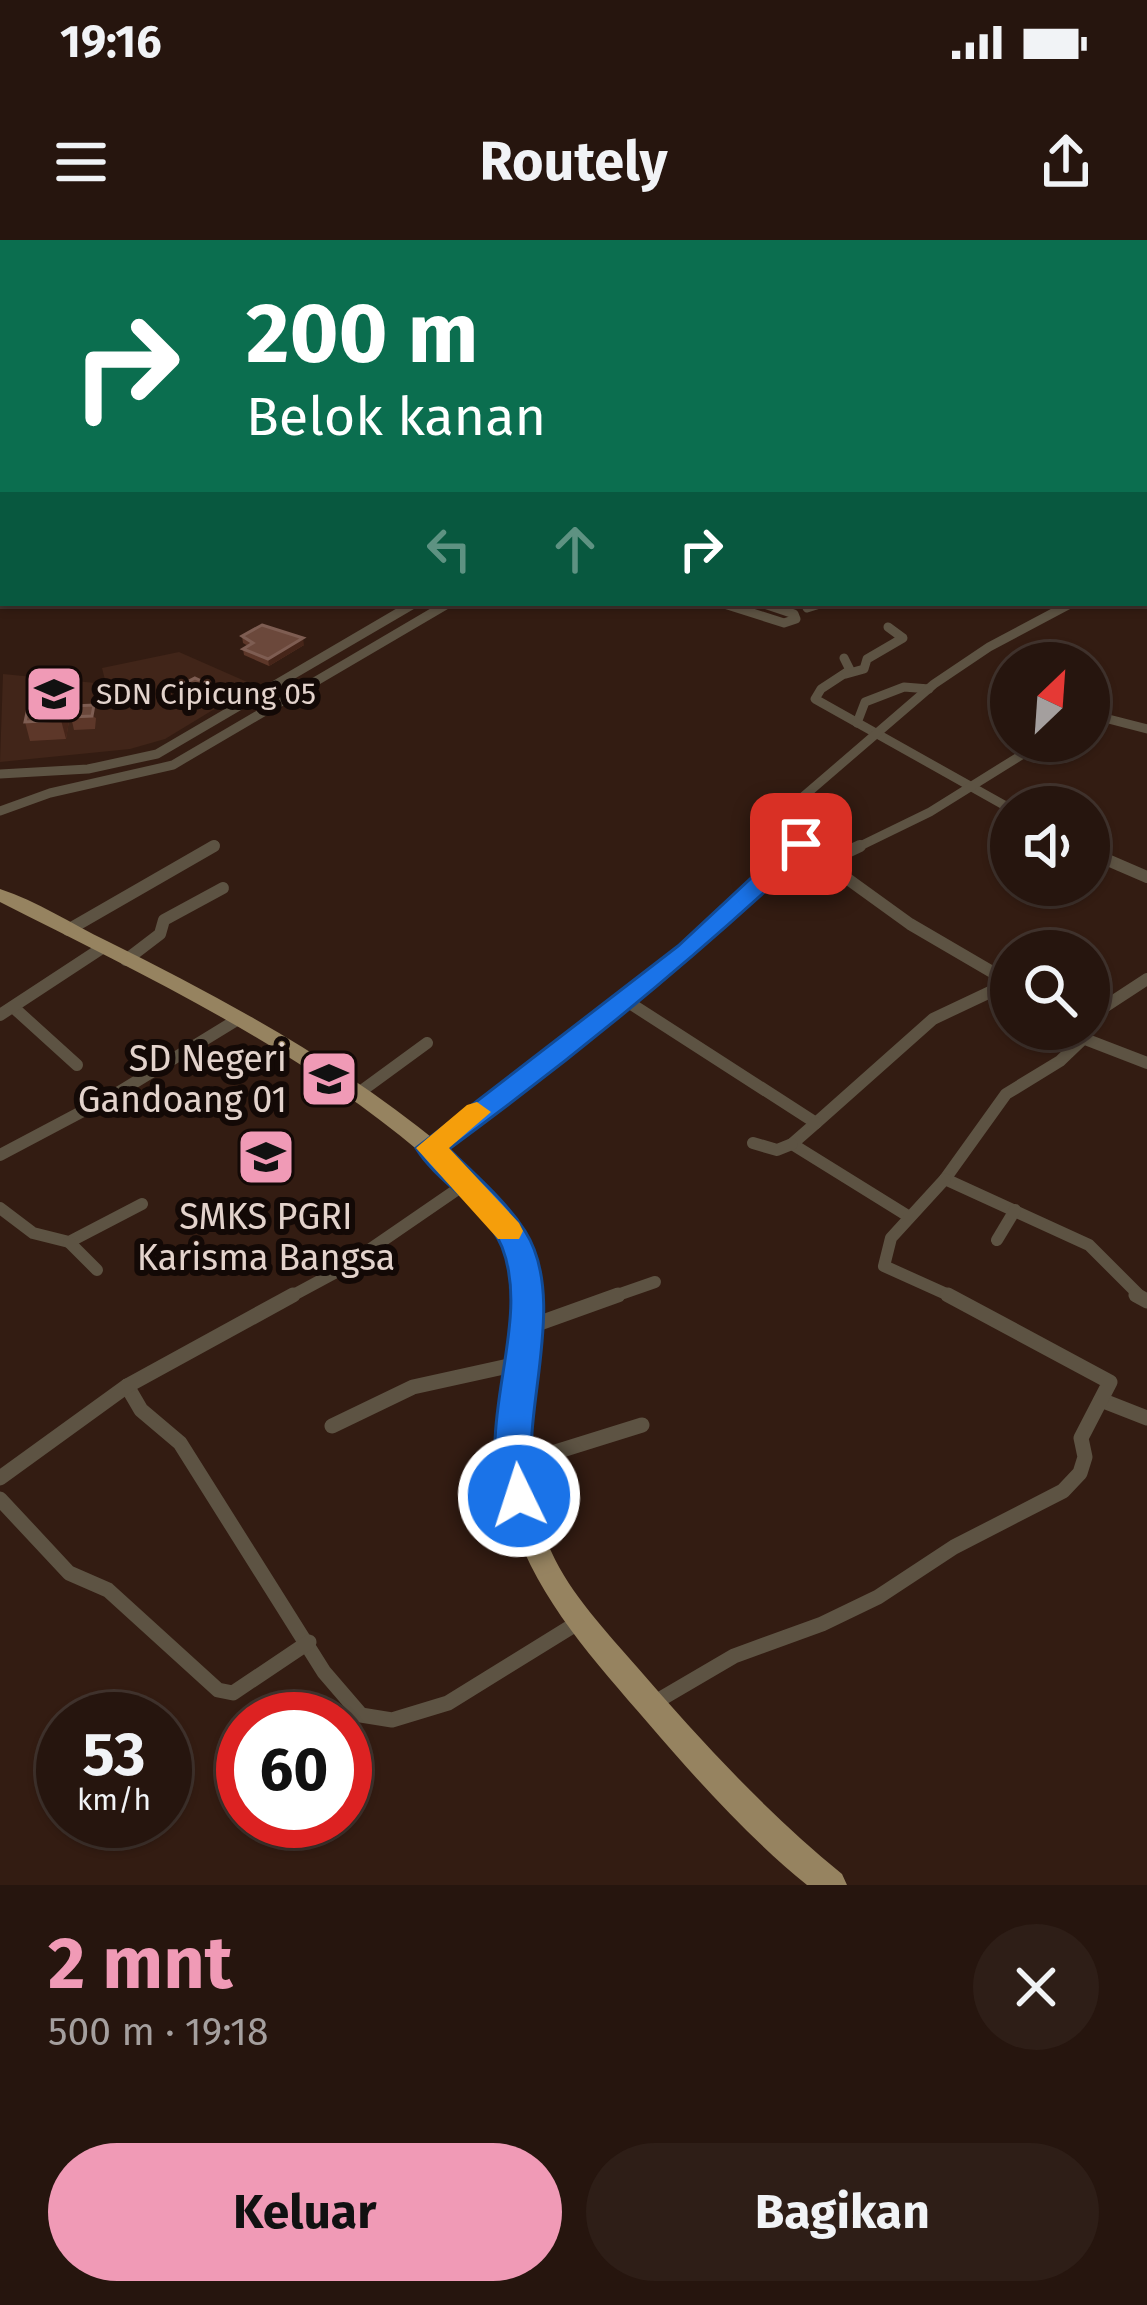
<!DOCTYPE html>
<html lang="id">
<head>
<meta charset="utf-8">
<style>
  body { margin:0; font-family:"Fira Sans",sans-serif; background:#2e1e17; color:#f1f3f6; height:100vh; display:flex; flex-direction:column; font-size:45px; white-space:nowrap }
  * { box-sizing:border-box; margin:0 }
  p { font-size:39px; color:#a49f9e }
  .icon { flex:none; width:66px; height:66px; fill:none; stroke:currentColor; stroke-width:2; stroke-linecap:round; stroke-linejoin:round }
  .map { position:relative; height:1645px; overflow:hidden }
  .side { display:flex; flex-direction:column; background:#26150e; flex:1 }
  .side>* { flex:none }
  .banner { position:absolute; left:0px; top:0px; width:1149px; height:366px; box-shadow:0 3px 9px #0004,0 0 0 3px #42342e; background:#0b6e4f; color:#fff; overflow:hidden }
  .needle { width:78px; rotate:25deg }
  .fabs { position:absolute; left:990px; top:402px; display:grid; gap:24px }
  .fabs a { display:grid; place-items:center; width:120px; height:120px; border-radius:50%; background:#26150e; box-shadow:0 3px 9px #0004,0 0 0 3px #42342e; font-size:60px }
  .speed { position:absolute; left:36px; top:1452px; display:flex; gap:24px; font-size:60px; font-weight:700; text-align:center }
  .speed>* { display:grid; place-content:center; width:156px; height:156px; border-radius:50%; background:#26150e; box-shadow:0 3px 9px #0004,0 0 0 3px #42342e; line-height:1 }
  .speed small { font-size:30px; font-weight:400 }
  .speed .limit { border:18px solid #d22; background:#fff; color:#111 }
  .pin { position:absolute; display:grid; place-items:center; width:102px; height:102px; color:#fff; margin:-51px; border-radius:24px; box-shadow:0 6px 18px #0006 }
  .me { position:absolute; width:132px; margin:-66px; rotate:356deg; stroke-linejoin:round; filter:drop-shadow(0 0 9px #0008) }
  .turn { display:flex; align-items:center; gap:42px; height:252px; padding:0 48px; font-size:54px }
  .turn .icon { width:156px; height:156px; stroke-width:2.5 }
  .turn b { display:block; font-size:84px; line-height:102px }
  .lanes { display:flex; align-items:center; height:114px; padding:0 48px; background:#0003; justify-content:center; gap:60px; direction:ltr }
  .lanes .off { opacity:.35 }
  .round { display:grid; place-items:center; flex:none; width:126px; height:126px; border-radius:63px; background:#2e1e17 }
  .summary { display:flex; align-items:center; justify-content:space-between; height:204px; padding:0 48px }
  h1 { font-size:72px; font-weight:700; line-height:90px; color:#f09ab6 }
  .action { display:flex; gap:24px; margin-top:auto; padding:24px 48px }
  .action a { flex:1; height:138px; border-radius:72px; background:#f09ab6; color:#111; font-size:48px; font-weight:700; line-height:138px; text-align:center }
  .action a+a { background:#2e1e17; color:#f1f3f6 }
  .status { display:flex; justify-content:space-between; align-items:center; height:84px; padding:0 60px; background:#26150e; direction:ltr }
  .status svg { height:33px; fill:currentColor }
  header { display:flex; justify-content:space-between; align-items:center; height:156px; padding:0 48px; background:#26150e; font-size:54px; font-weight:700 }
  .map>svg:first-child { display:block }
  .built { fill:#412519 }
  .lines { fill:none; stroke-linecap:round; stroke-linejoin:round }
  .street-far3 { stroke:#5d5343; stroke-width:8 }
  .street-far2 { stroke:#5d5343; stroke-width:9 }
  .street-far1 { stroke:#5d5343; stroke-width:12 }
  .street { stroke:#5d5343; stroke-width:15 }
  .primary { fill:#968360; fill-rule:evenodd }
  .wall { fill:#5d3729 }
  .shaded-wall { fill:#462519 }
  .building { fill:#6b483b; stroke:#7e5d52; stroke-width:3 }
  .route { fill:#1a73e8; stroke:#114b97; stroke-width:3 }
  .slow { fill:#f59e0b }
  .labels { text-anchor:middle; stroke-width:12; stroke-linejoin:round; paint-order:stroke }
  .far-poi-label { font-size:30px; fill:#e3d3cc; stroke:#130906; text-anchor:start }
  .poi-label { font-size:36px; fill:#e3d3cc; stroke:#130906; text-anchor:end }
</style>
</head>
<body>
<div class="status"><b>19:16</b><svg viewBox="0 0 49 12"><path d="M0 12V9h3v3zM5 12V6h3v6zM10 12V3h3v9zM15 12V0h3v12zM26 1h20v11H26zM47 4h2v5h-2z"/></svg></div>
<header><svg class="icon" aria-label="menu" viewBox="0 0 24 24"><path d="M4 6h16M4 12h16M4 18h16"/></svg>Routely<svg class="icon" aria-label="share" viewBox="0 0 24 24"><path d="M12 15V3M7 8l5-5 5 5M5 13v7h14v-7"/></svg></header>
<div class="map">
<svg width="1147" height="1645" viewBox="0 0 1147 1645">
  <rect width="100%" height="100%" fill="#331c12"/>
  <path class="built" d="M179,412L254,445L165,499L130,509L0,522L3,434L106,444L102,428Z"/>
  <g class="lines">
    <g class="street-far3">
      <path d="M278,0L294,3"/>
      <path d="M397,0L403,3"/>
      <path d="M167,3L175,0"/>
    </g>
    <g class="street-far2">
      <path d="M721,363L784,383L796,379L794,374L761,363"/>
      <path d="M807,368L823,363"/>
      <path d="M844,418L850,430L821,449L815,459L1011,569"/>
      <path d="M846,434L864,429L867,419L903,398L888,387"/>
      <path d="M1089,474L1147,489"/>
      <path d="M857,483L865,462L904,447L929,449"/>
      <path d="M0,534L88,529L157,514L415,363"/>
      <path d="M0,571L50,553L173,525L449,363"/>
      <path d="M801,605L778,585L783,574L934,444L989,407L1068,365"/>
      <path d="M209,609L215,605"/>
      <path d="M797,609H806"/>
      <path d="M854,609L930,572L1044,501"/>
    </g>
    <g class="street-far1">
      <path d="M802,606L910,684L999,736L1011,764"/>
      <path d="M1089,612L1147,637"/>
      <path d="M804,648L826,622L860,606"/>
      <path d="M68,690L214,606"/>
      <path d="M126,720L160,694L164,680L223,648"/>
      <path d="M625,760L816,883L933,779L1005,745"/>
      <path d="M13,767L77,825"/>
      <path d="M0,775L102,708"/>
      <path d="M1089,777L1147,739"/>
      <path d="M1059,789L1147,823"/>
      <path d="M1084,798L1060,821L1006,854L945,939L1089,1005L1142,1058"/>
      <path d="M360,852L427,803"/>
      <path d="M816,883L792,904L908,976"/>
      <path d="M753,903L777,910L792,904"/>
      <path d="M430,908C561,814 683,715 800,606"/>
      <path d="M0,915L119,852L240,778"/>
      <path d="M945,939L891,998L884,1026L955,1058"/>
      <path d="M0,968L33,993L69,1002L142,964"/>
      <path d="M997,1000L1015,970"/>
      <path d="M69,1002L97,1030"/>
      <path d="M288,1058L340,1030L468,942"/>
      <path d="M609,1058L655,1042"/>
    </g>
    <g class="street">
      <path d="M1136,1055L1147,1061"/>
      <path d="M526,1088L618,1055"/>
      <path d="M127,1146L141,1170L180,1203L324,1432L361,1475L392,1480L448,1463L579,1382"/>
      <path d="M1101,1160L1147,1178"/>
      <path d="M332,1186L413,1147L522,1123"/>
      <path d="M517,1224L642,1185"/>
      <path d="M0,1238L127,1146L293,1055"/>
      <path d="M0,1259L69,1333L108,1350L218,1450L233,1453L309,1402"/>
      <path d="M652,1464L734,1416L822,1384L878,1357L954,1307L1063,1251L1080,1233L1085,1217L1081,1198L1110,1142L948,1055"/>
    </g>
    <path class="primary" d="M0,649C37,661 72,684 107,701C224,759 338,821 440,904C472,931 507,960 525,998C558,1067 524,1142 527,1214C529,1246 537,1281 551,1311C571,1355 606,1391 637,1427C701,1501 766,1572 842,1634L847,1645H807C748,1597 698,1541 648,1483C580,1404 503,1322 501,1211C500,1141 537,1062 501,996C483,963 448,936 420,912C294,806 146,736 0,662Z"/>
  </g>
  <g class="wall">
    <path d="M242,396L304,405L269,426L244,415L243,409L248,406L243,403Z"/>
    <path d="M179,446L211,457L195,466L181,459Z"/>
    <path d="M65,461L69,481L66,499L30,501L25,482Z"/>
    <path d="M73,466L96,478L95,489L74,490L71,477Z"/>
  </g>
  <g class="shaded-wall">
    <path d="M303,398L304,405L269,426L268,419Z"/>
    <path d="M208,444L211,457L195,466L193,453Z"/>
    <path d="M65,461L69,481L66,499L61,480Z"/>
  </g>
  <g class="building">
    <path d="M262,385L303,398L268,419L243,409L253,403L242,396Z"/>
    <path d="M195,438L208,444L193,453L179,446Z"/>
    <path d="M65,461L61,480L25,482L29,463Z"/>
    <path d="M94,465L92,476L71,477L73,466Z"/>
  </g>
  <path class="route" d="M801,597L810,599V610C695,718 576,816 449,909C475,935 505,960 525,991C560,1046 536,1131 532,1193C530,1216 541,1245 531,1266L519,1270L507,1266C470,1190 533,1086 502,1007C485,966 438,944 416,908L678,706L793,599Z"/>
  <path class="slow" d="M477,862L491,872L449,908L519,983L523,991L519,999H498L416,908L467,865Z"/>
  <defs>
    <symbol id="school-square" viewBox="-11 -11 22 22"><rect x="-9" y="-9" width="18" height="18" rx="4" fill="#f09ab6" stroke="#130906"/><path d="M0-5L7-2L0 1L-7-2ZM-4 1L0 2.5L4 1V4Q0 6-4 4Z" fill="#111"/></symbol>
  </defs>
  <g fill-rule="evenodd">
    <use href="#school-square" x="21" y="421" width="66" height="66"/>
    <use href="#school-square" x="296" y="806" width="66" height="66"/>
    <use href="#school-square" x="233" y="884" width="66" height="66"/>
  </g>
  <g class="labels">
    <g class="far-poi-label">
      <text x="96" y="464">SDN Cipicung 05</text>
    </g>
    <g class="poi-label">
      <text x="287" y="831">SD Negeri<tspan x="287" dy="41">Gandoang 01</tspan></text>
      <text x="266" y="989" text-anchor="middle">SMKS PGRI<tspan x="266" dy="41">Karisma Bangsa</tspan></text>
    </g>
  </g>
</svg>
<div class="fabs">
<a><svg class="needle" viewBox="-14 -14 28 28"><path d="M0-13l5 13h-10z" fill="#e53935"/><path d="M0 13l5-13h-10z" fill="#a49f9e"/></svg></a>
<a><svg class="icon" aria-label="sound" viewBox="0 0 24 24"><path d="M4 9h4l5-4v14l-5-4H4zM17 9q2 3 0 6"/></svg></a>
<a><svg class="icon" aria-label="search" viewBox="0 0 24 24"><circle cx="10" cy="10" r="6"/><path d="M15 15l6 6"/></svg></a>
</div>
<div class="speed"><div>53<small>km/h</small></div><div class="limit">60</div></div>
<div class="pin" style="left:801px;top:604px;background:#d93025"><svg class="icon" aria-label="arrive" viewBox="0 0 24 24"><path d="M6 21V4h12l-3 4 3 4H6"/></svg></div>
<svg class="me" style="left:519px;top:1256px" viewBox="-20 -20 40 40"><circle r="17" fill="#1a73e8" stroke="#fff" stroke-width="3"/><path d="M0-11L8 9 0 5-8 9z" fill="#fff"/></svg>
<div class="banner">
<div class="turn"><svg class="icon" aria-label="right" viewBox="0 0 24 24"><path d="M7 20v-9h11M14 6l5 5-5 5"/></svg><div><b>200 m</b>Belok kanan</div></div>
<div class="lanes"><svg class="icon off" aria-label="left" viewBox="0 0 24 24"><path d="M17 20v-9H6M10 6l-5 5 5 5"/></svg><svg class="icon off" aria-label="ahead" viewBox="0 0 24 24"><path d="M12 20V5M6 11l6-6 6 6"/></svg><svg class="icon" aria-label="right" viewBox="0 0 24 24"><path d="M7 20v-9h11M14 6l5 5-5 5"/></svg></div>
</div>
</div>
<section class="side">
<div class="summary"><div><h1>2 mnt</h1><p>500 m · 19:18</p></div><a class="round"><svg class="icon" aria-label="close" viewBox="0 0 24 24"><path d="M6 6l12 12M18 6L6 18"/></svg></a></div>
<div class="action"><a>Keluar</a><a>Bagikan</a></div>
</section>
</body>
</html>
